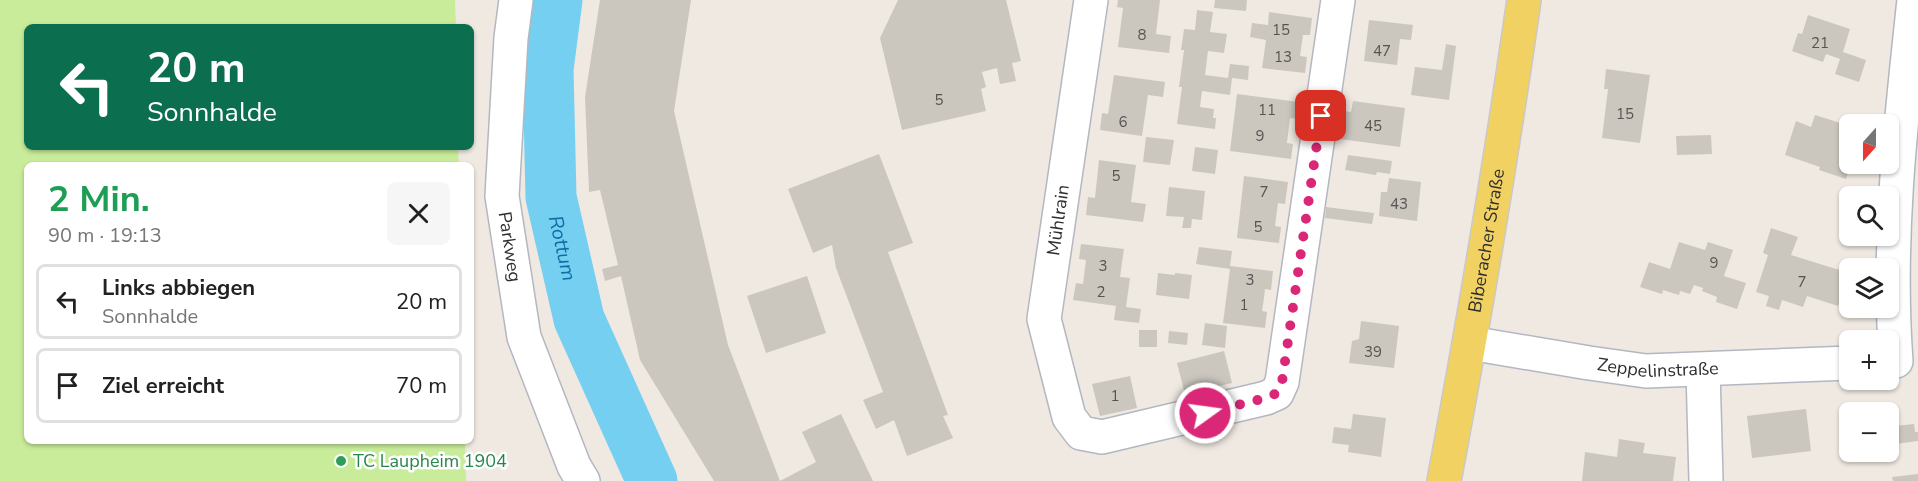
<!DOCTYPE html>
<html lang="de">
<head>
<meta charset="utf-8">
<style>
  body { margin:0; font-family:"Nunito Sans",sans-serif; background:#f6f6f6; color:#222; height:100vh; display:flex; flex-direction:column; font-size:22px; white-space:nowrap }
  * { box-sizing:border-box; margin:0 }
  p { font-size:20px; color:#767676 }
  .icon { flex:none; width:33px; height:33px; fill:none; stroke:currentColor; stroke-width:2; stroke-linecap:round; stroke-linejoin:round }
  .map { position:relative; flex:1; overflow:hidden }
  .drawer { position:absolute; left:24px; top:162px; width:450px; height:282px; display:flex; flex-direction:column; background:#fff; border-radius:9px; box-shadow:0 2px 4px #0004 }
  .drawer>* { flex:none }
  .banner { position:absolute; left:24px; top:24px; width:450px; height:126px; border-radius:9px; box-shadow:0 2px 4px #0004; background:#0b6e4f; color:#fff; overflow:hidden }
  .needle { width:39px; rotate:201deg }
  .fabs { position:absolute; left:1839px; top:114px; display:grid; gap:12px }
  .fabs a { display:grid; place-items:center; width:60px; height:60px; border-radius:9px; background:#fff; box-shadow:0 2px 4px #0004; font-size:30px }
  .pin { position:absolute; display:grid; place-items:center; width:51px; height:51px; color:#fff; margin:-26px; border-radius:12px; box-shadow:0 3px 9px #0006 }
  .me { position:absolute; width:66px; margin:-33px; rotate:76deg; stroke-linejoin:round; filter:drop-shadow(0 0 4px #0008) }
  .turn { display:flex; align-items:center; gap:21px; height:126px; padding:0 24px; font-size:27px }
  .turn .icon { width:78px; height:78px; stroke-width:2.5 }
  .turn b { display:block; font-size:42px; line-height:51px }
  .round { display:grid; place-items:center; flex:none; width:63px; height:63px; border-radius:9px; background:#f6f6f6 }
  .summary { display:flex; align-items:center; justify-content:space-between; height:102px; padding:0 24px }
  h1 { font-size:36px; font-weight:700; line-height:45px; color:#1e9e55 }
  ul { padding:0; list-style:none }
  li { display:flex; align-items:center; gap:18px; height:75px; margin:0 12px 9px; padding:0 12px; border:3px solid #e0e0e0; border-radius:9px }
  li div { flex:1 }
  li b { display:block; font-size:22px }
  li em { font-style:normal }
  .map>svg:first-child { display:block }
  .pitch { fill:#c9ec9a }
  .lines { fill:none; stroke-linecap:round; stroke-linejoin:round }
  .river { stroke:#75cff0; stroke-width:51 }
  .building { fill:#cbc7bf }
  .minor-casing { stroke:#b4b7c1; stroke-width:36 }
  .major-casing { stroke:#c9c9c9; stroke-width:36 }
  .minor { stroke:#fff; stroke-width:33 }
  .major { stroke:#f2d163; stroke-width:33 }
  .route { stroke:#db2777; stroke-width:10; stroke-dasharray:0 18 }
  .leisure-dot { fill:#2e9e5b; stroke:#fff; stroke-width:2 }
  .labels { text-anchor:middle; stroke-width:5; stroke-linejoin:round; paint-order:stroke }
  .number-label { font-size:15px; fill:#555452 }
  .street-label { font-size:18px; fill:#2e2e2e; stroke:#fff }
  .leisure-label { font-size:18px; fill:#27864d; stroke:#fff; text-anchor:start }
  .water-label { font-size:20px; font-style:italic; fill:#0d6fa3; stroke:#fff }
</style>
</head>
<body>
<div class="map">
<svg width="1918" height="481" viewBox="0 0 1918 481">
  <rect width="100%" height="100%" fill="#efe9e1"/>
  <path class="pitch" d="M0,0H455L456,27H27V147H458L459,165H27V441H465L466,481H0Z"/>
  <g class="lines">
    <path class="river" id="s1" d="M557,0L548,69L551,197L579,319L652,481"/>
  </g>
  <g class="building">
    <path d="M600,0H691L674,111L728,345L780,481H714L640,360L621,276L605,281L602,269L618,265L600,190L589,192L585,97Z"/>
    <path d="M898,0H1006L1021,61L1012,63L1016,81L1000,84L997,68L982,72L986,87L981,89L986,111L902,130L880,38Z"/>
    <path d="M1118,0H1160L1156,34L1171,36L1169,53L1118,47L1123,8L1117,7Z"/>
    <path d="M1215,0H1247L1246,11L1214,8Z"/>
    <path d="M1197,10L1213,12L1210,32L1227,34L1224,53L1208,51L1205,75L1228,78L1230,64L1249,66L1248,80L1232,78L1230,95L1202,91L1200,107L1214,109L1213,118H1216L1215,129L1177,124L1182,87H1179L1184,50H1181L1184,29L1195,30Z"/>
    <path d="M1269,12L1312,18L1310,35H1303L1300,56L1307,57L1305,73L1262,68L1266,40L1250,37L1252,23L1268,25Z"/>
    <path d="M1808,15L1850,29L1843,52L1866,60L1859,82L1835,74L1840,59L1826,54L1823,62L1792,51L1798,33L1802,34Z"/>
    <path d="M1369,20L1413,25L1411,40L1400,39L1397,65L1364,61Z"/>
    <path d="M1446,44L1456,46L1449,100L1411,95L1415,67L1442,70Z"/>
    <path d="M1606,69L1650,75L1640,143L1602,138L1608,89H1604Z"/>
    <path d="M1114,75L1165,82L1163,97L1148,95L1142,136L1100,130L1102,113L1108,114Z"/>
    <path d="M1237,94L1299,102L1297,119L1290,118L1287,143L1293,144L1291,159L1230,151Z"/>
    <path d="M1353,101L1405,108L1400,147L1340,139L1344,111L1351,112Z"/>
    <path d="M1815,115L1850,126V164H1851L1846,179L1819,170L1820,167L1785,155L1796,121L1811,127Z"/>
    <path d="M1711,135L1712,154L1677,155L1676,136Z"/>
    <path d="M1146,137L1174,140L1170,165L1143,162Z"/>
    <path d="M1195,147L1218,150L1215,174L1192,171Z"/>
    <path d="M879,154L913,243L888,252L948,415L943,416L953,438L907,456L894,420L876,429L863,400L883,392L836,268L832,245L813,253L788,189Z"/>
    <path d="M1348,155L1392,161L1390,174L1377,172L1376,175L1345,170Z"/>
    <path d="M1099,160L1136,165L1131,202L1146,204L1143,222L1086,215L1088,197L1095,198Z"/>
    <path d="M1244,176L1288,182L1285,204L1278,203L1275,226L1281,227L1279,243L1237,238Z"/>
    <path d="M1389,178L1421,182L1417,221L1379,216L1381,192H1387Z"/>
    <path d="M1169,187L1205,191L1202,220L1192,219L1191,228H1182L1184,217L1166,216Z"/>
    <path d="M1326,207L1374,213L1372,224L1325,218Z"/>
    <path d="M1771,228L1798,237L1791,255L1849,273L1838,306L1807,296L1803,307L1782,300L1779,310L1766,306L1769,296L1756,292L1768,255L1763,253Z"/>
    <path d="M1679,242L1705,250L1708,242L1733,250L1724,276L1746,283L1737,309L1716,302L1717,297L1702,291L1703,288L1694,285L1690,294L1680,291L1679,295L1663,290L1662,294L1640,287L1649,262L1670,269Z"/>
    <path d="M1081,244L1124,249L1120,277L1130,278L1126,307L1141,309L1139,323L1114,320L1116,306L1073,300L1076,283L1083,284L1086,260L1079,259Z"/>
    <path d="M1199,247L1232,251L1230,266L1273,271L1271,290L1265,289L1264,298L1262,311L1267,312L1265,328L1223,323L1230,269L1196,264Z"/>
    <path d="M1158,273L1175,275V273L1192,275L1189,299L1156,295Z"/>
    <path d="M807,276L826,333L766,353L747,296Z"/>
    <path d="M1361,321L1399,326L1394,368L1349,363L1352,341L1359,339Z"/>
    <path d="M1205,323L1227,326L1225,348L1202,345Z"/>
    <rect x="1139" y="330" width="18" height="17"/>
    <path d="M1169,331L1188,333L1187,345L1168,343Z"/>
    <path d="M1224,351L1232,383L1185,394L1177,363Z"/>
    <path d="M1130,376L1137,408L1100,416L1092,384Z"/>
    <path d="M1806,409L1811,451L1752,458L1747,416Z"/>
    <path d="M1888,413H1890L1892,435H1895V426L1914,424L1915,432H1918V441L1888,445Z"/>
    <path d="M841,414L873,481H780L816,462L802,432Z"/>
    <path d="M1353,414L1386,418L1381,457L1348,452L1349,445L1332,443L1334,427L1351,429Z"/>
    <path d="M1619,439L1645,443L1643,453L1676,457L1673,481H1582L1585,452L1617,457Z"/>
    <path d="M1918,474V481H1893L1892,477Z"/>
  </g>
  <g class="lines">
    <defs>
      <g id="minor">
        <path id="s2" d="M516,0L511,38L502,196L524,337L574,466L583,481"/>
        <path d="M1091,0L1044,319L1069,417L1081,433L1102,437L1266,398L1277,393L1282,382L1338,0"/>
        <path id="s3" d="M1470,343L1589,363L1646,371L1850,363"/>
        <path d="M1896,361C1887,241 1901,120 1914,0"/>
        <path d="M1703,370L1706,481"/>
      </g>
      <g id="major">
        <path id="s4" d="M1444,481C1474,321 1501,161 1524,0"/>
      </g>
    </defs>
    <use href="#minor" class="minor-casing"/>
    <use href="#major" class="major-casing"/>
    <use href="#minor" class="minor"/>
    <use href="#major" class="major"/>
  </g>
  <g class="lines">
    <path class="route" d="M1205,413L1266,398L1277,393L1282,382L1321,116"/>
  </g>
  <circle class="leisure-dot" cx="341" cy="461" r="6"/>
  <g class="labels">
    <g class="number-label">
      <text x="1281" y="35">15</text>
      <text x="1142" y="40">8</text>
      <text x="1820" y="48">21</text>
      <text x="1382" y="56">47</text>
      <text x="1283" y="62">13</text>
      <text x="939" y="105">5</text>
      <text x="1267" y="115">11</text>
      <text x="1625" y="119">15</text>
      <text x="1123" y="127">6</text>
      <text x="1373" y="131">45</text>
      <text x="1260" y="141">9</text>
      <text x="1116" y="181">5</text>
      <text x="1264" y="197">7</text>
      <text x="1399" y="209">43</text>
      <text x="1258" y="232">5</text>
      <text x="1714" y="268">9</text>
      <text x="1103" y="271">3</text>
      <text x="1250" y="285">3</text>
      <text x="1802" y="287">7</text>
      <text x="1101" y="297">2</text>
      <text x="1244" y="310">1</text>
      <text x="1373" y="357">39</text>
      <text x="1115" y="401">1</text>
    </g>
    <g class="street-label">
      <text transform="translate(1058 220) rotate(-82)" y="6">Mühlrain</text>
      <text dy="6" stroke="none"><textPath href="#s4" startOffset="244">Biberacher Straße</textPath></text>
      <text dy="6" stroke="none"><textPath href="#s2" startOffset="248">Parkweg</textPath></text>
      <text dy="6" stroke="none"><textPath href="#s3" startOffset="190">Zeppelinstraße</textPath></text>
    </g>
    <g class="leisure-label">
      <text x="353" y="467">TC Laupheim 1904</text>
    </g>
    <g class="water-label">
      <text dy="7" stroke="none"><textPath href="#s1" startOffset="250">Rottum</textPath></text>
    </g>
  </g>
</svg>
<div class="fabs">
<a><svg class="needle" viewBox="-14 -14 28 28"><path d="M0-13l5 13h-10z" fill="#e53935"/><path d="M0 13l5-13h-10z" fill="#767676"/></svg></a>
<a><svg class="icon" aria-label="search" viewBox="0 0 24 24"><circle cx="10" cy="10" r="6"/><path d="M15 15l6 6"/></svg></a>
<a><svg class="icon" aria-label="layers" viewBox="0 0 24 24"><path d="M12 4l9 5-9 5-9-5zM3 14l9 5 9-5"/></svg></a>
<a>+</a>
<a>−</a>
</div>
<div class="pin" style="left:1321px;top:116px;background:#d93025"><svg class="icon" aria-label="arrive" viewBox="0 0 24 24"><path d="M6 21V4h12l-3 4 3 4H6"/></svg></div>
<svg class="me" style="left:1205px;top:413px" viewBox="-20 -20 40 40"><circle r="17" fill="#db2777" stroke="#fff" stroke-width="3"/><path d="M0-11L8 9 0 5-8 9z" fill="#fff"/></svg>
<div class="banner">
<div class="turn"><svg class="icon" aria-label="left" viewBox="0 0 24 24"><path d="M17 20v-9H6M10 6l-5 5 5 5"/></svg><div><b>20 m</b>Sonnhalde</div></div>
</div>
<section class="drawer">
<div class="summary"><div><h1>2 Min.</h1><p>90 m · 19:13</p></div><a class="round"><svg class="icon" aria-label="close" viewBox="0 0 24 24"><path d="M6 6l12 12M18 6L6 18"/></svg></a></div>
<ul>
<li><svg class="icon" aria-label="left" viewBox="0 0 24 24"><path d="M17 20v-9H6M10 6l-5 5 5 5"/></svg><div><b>Links abbiegen</b><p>Sonnhalde</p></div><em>20 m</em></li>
<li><svg class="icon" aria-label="arrive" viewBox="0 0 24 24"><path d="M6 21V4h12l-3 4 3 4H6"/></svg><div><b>Ziel erreicht</b></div><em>70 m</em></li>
</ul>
</section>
</div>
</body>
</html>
